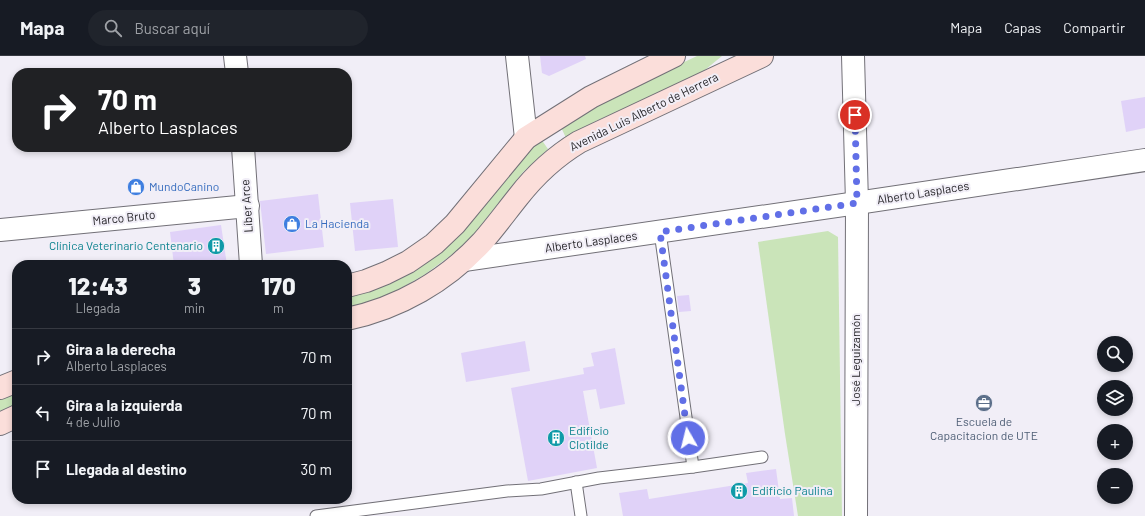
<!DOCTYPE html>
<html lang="es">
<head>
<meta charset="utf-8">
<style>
  body { margin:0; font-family:Barlow,sans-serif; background:#20242c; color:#f1f3f6; height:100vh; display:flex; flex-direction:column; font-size:15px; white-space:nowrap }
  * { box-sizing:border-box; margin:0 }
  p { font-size:13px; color:#9ea1a6 }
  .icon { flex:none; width:22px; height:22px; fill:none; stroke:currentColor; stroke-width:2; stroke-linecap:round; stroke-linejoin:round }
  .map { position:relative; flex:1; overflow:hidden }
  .panel { position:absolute; left:12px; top:204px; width:340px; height:244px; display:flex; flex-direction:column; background:#171b24; border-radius:16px; box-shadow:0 2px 6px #0003 }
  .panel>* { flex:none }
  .guide { position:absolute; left:12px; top:12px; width:340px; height:84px; border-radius:16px; box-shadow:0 2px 6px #0003; background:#202124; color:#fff; overflow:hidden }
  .buttons { position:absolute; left:1097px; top:280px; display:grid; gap:8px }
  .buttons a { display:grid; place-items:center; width:36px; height:36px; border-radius:50%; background:#171b24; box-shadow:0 2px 6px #0003; font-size:20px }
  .pin { position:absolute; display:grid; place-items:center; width:34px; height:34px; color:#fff; margin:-17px; border:2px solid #fff; border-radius:50%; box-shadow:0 1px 4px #0007 }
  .me { position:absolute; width:44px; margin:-22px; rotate:352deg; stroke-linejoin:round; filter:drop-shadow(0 0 3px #0008) }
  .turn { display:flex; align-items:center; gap:14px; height:84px; padding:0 20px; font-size:18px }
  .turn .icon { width:52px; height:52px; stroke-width:2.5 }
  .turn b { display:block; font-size:28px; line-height:34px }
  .eta { display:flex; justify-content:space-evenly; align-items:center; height:68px; text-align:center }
  .eta b { font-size:24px; font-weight:800; line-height:28px }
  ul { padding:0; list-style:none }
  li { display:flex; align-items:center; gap:12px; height:56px; padding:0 20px; border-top:1px solid #363941 }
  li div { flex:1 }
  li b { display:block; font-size:15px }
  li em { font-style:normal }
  header { display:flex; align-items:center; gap:24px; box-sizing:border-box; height:56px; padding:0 20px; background:#171b24; border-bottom:1px solid #363941 }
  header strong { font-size:19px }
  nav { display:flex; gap:22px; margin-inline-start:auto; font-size:14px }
  .search { width:280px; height:36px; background:#20242c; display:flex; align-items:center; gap:10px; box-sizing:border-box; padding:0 14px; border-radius:22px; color:#9ea1a6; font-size:15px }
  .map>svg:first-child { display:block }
  .green { fill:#cae4b9 }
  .building { fill:#e0d2f8 }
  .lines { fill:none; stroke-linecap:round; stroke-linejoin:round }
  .service-casing { stroke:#727077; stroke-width:13 }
  .minor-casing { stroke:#727077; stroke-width:24 }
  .tertiary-casing { stroke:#727077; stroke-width:24 }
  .secondary-casing { stroke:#727077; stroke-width:24 }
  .service { stroke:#fff; stroke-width:11 }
  .minor { stroke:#fff; stroke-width:22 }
  .tertiary { stroke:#fff; stroke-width:22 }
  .secondary { stroke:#fbdeda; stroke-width:22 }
  .route { stroke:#616fe7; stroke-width:7; stroke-dasharray:0 12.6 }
  .labels { text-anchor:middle; stroke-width:4; stroke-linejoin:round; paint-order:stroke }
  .street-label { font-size:12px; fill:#27262a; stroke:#f1eef7 }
  .shop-label { font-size:12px; fill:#366cbe; stroke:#f1eef7; text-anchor:start }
  .culture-label { font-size:12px; fill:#0d838f; stroke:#f1eef7; text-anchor:start }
  .service-label { font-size:12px; fill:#4e5e75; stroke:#f1eef7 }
</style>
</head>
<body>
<header>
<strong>Mapa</strong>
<div class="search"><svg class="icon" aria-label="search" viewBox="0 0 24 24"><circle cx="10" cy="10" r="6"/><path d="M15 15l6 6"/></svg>Buscar aquí</div>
<nav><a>Mapa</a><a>Capas</a><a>Compartir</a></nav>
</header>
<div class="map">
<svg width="1145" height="460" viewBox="0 0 1145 460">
  <rect width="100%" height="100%" fill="#f1eef7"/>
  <g class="green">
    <path d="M697,0H722L700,18L681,28L596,65L566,82L560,69L589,51Z"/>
    <path d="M541,83L548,93L523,116L470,183L450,200L424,219L394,236L361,249L347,252V241L360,238L390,227Z"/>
    <path d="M828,175L838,181L842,460H798L785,378L758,186Z"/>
    <path d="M17,331V348L0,355V338Z"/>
  </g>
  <g class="building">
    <path d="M540,0H585L586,3L549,20L542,17Z"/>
    <path d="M1145,41V72L1126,76L1121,45Z"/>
    <path d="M318,138L324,191L266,198L260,145Z"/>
    <path d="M393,143L398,191L355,195L350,147Z"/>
    <path d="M221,169L227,209H174L170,176Z"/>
    <path d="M689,239L691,255L679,256L677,240Z"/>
    <path d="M525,285L530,315L466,326L461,297Z"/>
    <path d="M615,292L625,348L600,353L596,333L583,335L597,412L528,425L511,332L584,318L583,312L594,310L591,297Z"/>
    <path d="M776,413L780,443L792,442L794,460H623L619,437L647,433L649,443L748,427L746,417Z"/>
  </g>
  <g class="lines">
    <defs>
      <g id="service">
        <path d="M660,176L693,411"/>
        <path d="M576,426L581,460"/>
        <path d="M316,460L507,435L541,433L599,422L693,411L762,401"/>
      </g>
      <g id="minor">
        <path d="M235,0L237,17"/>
        <path d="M517,0L526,82"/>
        <path d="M853,0L857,147L856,460"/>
        <path d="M243,91L251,209"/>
        <path d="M0,174L248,150"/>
      </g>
      <path id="tertiary" d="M464,204L857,147L1145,104"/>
      <g id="secondary">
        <path d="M347,230L366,225L386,217L408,206L434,188L455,168L526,82L591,41L674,0"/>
        <path d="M347,263C399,252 446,225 482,186C495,171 506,156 518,141C535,119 556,100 579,86L762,0"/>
        <path d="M0,332L17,325"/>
        <path d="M0,368L17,360"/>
      </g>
    </defs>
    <use href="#service" class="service-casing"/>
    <use href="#minor" class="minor-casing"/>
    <use href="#tertiary" class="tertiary-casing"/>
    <use href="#secondary" class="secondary-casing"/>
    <use href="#service" class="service"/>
    <use href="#minor" class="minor"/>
    <use href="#tertiary" class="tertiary"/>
    <use href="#secondary" class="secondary"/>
  </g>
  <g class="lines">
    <path class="route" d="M688,382L660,176L857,147L855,59"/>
  </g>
  <defs>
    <symbol id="shop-disc" viewBox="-11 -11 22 22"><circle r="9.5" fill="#3f7fe0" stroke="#f1eef7"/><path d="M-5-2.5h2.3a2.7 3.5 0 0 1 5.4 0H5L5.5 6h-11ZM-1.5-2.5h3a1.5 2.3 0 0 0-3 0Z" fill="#fff"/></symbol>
    <symbol id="building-disc" viewBox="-11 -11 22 22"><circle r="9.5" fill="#0f9aa8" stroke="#f1eef7"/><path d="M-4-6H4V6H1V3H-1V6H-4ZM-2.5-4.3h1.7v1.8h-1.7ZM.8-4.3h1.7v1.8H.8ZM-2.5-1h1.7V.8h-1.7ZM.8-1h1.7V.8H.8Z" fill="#fff"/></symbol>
    <symbol id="office-disc" viewBox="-11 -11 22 22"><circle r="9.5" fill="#5c6f8a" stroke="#f1eef7"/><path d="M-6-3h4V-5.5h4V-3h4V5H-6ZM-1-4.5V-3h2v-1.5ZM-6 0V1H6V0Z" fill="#fff"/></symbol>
  </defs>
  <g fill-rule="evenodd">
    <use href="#shop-disc" x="126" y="121" width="20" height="20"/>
    <use href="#shop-disc" x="282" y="158" width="20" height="20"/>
    <use href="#building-disc" x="206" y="180" width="20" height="20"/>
    <use href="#office-disc" x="974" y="337" width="20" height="20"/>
    <use href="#building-disc" x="546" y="372" width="20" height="20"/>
    <use href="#building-disc" x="729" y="425" width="20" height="20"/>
  </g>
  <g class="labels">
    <g class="street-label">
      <text transform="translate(644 56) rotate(-26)" y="4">Avenida Luis Alberto de Herrera</text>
      <text transform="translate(923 137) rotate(-9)" y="4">Alberto Lasplaces</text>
      <text transform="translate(247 150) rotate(-94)" y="4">Líber Arce</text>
      <text transform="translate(124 162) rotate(-6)" y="4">Marco Bruto</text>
      <text transform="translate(591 186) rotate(-8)" y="4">Alberto Lasplaces</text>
      <text transform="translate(856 304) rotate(-90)" y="4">José Leguizamón</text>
    </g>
    <g class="shop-label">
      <text x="149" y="135">MundoCanino</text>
      <text x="305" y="172">La Hacienda</text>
    </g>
    <g class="culture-label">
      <text x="203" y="194" text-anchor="end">Clínica Veterinario Centenario</text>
      <text x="569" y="379">Edificio<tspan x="569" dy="14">Clotilde</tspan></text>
      <text x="752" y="439">Edificio Paulina</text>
    </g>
    <g class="service-label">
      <text x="984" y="370">Escuela de<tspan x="984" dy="14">Capacitacion de UTE</tspan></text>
    </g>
  </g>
</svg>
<div class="buttons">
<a><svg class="icon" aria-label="search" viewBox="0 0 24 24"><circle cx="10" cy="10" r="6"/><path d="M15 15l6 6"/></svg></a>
<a><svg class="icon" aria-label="layers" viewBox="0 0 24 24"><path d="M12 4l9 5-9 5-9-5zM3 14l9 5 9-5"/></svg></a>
<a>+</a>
<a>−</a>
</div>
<div class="pin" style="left:855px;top:59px;background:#d93025"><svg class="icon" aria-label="arrive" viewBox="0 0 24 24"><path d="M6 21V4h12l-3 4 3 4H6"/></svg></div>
<svg class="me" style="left:688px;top:382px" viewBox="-20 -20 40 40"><circle r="17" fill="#616fe7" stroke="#fff" stroke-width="3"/><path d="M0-11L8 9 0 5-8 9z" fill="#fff"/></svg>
<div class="guide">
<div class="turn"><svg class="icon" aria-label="right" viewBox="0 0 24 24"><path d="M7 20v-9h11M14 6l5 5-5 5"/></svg><div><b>70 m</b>Alberto Lasplaces</div></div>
</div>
<section class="panel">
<div class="eta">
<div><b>12:43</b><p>Llegada</p></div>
<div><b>3</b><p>min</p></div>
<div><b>170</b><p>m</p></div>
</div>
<ul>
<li><svg class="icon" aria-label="right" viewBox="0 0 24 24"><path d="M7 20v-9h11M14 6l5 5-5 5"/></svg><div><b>Gira a la derecha</b><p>Alberto Lasplaces</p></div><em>70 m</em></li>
<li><svg class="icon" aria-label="left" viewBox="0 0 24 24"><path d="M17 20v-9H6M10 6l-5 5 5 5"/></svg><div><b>Gira a la izquierda</b><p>4 de Julio</p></div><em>70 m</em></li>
<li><svg class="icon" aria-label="arrive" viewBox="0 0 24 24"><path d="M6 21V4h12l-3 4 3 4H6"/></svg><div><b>Llegada al destino</b></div><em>30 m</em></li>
</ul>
</section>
</div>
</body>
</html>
